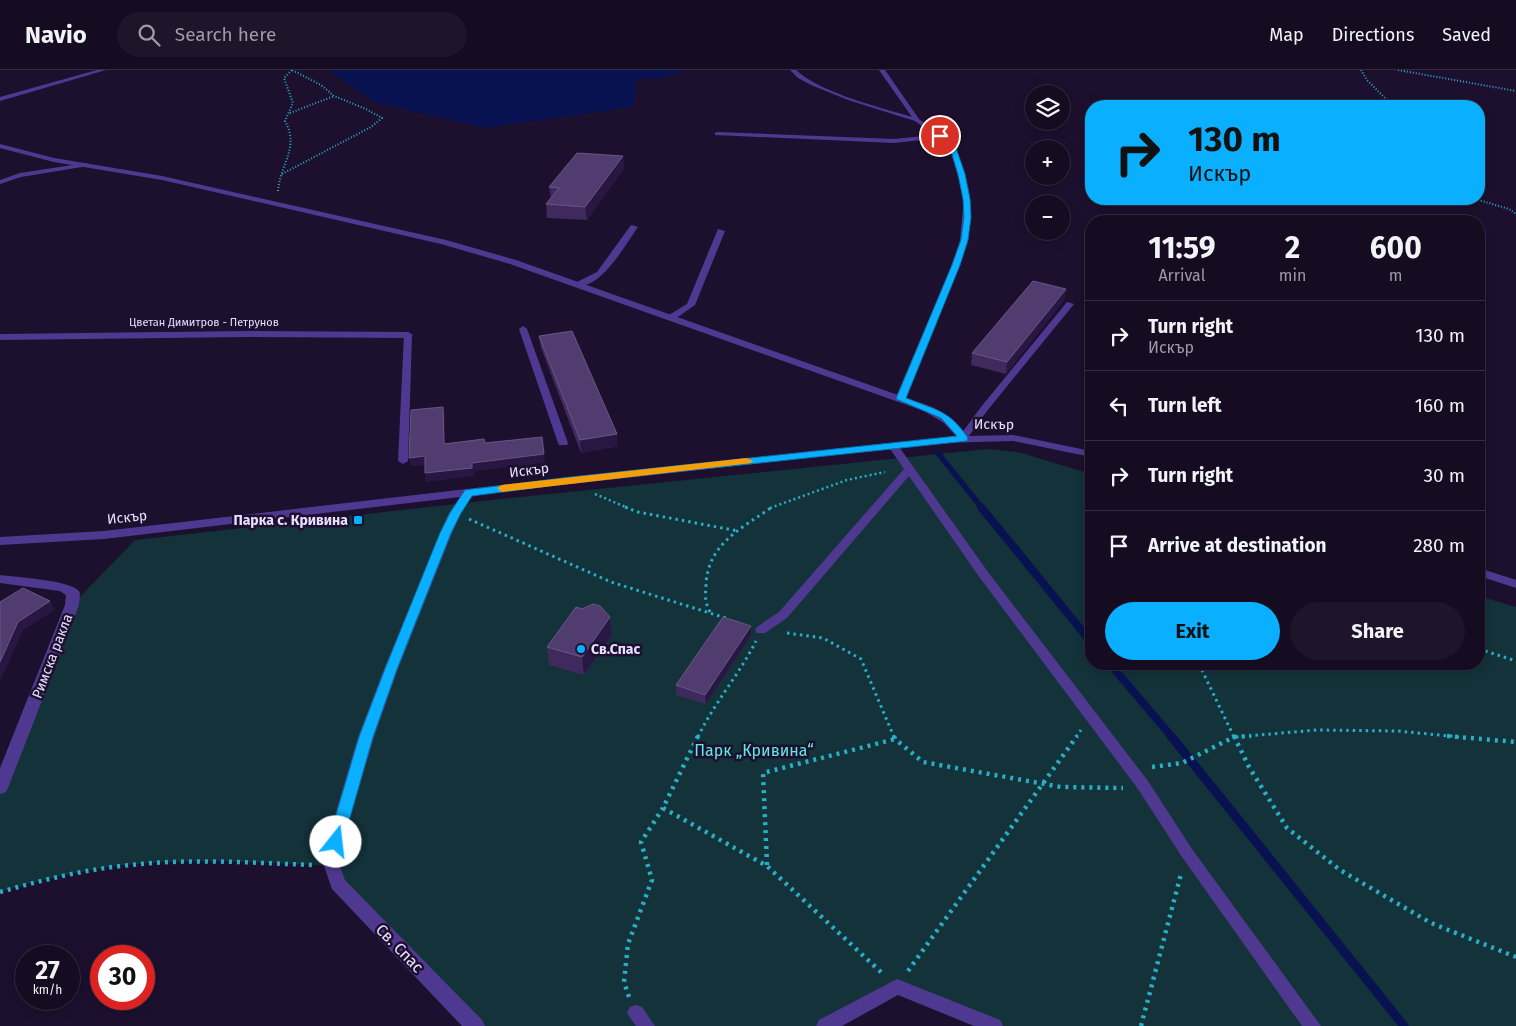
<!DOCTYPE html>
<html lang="en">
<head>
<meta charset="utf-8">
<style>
  body { margin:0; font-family:"Fira Sans",sans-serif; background:#1e152a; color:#f1f3f6; height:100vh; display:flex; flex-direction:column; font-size:19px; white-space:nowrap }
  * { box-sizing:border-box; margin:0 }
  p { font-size:16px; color:#9d9ba5 }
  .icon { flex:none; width:28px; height:28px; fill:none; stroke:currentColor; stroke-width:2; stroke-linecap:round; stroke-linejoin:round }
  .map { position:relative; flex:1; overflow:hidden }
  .drawer { position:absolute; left:1085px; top:145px; width:400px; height:455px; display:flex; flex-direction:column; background:#150c22; border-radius:20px; box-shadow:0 2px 12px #0003,0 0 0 1px #342c40 }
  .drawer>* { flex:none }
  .banner { position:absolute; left:1085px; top:30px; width:400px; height:105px; border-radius:20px; box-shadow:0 2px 12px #0003,0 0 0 1px #342c40; background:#0ab0ff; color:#111; overflow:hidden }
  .controls { position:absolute; left:1025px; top:15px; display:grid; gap:10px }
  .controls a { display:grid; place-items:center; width:45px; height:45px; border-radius:50%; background:#150c22; box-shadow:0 2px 12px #0003,0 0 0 1px #342c40; font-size:25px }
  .speed { position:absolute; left:15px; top:875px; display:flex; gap:10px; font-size:25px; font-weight:700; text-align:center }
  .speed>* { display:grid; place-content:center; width:65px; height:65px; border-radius:50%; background:#150c22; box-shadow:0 2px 12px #0003,0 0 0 1px #342c40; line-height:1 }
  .speed small { font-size:12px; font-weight:400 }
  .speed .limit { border:8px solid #d22; background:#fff; color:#111 }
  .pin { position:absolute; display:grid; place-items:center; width:42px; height:42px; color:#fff; margin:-21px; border:2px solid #fff; border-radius:50%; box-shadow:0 1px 5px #0007 }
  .me { position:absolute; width:55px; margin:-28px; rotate:16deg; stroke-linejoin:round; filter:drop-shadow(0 0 4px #0008) }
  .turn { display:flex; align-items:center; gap:18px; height:105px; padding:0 20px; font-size:22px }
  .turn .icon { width:65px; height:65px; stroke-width:2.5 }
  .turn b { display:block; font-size:35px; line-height:42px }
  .eta { display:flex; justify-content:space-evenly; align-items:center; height:85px; text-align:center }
  .eta b { font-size:30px; font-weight:700; line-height:35px }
  .button { display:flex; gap:10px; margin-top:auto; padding:10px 20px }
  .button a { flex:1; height:58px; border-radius:30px; background:#0ab0ff; color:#111; font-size:20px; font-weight:700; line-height:58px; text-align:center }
  .button a+a { background:#1e152a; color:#f1f3f6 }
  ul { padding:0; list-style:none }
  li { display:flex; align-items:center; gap:15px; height:70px; padding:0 20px; border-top:1px solid #342c40 }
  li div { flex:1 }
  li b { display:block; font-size:19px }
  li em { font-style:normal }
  header { display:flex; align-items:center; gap:30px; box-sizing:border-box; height:70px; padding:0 25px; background:#150c22; border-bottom:1px solid #342c40 }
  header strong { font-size:24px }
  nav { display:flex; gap:28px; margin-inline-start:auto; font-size:18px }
  .search { width:350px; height:45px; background:#1e152a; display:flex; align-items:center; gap:12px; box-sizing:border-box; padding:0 18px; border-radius:28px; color:#9d9ba5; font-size:19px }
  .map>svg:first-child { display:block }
  .green { fill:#133239 }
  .water { fill:#081250 }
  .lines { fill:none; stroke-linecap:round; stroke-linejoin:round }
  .stream-far2 { stroke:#081250; stroke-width:5.5 }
  .stream-far1 { stroke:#081250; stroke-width:8 }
  .stream { stroke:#081250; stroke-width:9 }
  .path-far3 { stroke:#29aec8; stroke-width:2; stroke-dasharray:1 2; stroke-linecap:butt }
  .path-far2 { stroke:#29aec8; stroke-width:2.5; stroke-dasharray:2 3; stroke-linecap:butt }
  .path-far1 { stroke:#29aec8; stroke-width:3; stroke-dasharray:2.5 4; stroke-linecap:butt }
  .path { stroke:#29aec8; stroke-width:4.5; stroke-dasharray:3 5; stroke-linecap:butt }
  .lane { fill:#4f3990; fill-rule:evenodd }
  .street { fill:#4f3990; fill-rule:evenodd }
  .wall { fill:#3f295d }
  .shaded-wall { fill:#291743 }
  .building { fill:#513c6f; stroke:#695685 }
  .route { fill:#0ab0ff; stroke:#0672a6 }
  .slow { fill:#f59e0b }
  .poi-dot { fill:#0ab0ff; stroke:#1c102e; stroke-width:2 }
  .labels { text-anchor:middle; stroke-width:5; stroke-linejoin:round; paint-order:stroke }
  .far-street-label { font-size:11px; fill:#e9deff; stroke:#1c102e }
  .street-label { font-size:14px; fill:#e9deff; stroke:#1c102e }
  .poi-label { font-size:14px; font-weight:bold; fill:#e9deff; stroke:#1c102e; text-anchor:end }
  .near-park-label { font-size:16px; fill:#60e8e4; stroke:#1c102e }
  .near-street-label { font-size:16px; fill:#e9deff; stroke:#1c102e }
</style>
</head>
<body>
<header>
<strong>Navio</strong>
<div class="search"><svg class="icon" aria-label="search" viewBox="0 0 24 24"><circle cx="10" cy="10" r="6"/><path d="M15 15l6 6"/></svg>Search here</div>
<nav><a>Map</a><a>Directions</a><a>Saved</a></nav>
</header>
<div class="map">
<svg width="1516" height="956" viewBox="0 0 1516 956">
  <rect width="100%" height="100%" fill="#1c102e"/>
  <path class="green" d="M987,379L1018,382L1091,404V594H1479V526L1516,537V956H990L897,917L825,956H475L332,796C271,793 210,789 149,793C99,796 48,808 0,822V718L72,535L135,470L482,431Z"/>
  <path class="water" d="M328,0H688L662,8L637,9L633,37L486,58L376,33Z"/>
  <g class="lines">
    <path class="stream-far2" d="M938,383L982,438"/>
    <g class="stream-far1">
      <path d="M981,437L1091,572"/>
      <path d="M1110,594L1172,667"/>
    </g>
    <path class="stream" d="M1171,666L1404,956"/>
    <g class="path-far3">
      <path d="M1361,0L1367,10L1393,36"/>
      <path d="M1398,0L1516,21"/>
      <path d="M290,43L334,26"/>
      <path d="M282,104L371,57L382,48L366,39L334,26L321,15L292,0"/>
      <path d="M278,121C280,94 300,78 285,51L293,33L284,8L292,0"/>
      <path d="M1475,129L1509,139L1516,144"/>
    </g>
    <g class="path-far2">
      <path d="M595,424L628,438"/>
      <path d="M770,438L847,410L885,402"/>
    </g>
    <g class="path-far1">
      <path d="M625,437L638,442L738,461"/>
      <path d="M469,449L611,512L729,549"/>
      <path d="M710,542C705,533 705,526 706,516C707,474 741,459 772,437"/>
      <path d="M787,563L823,568L861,589L894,667"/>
      <path d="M1479,579L1516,591"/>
      <path d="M1199,594L1234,667"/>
      <path d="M698,667C714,633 739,605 756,571"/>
      <path d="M1076,667L1081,660"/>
      <path d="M1236,667L1317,660L1397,661L1460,667"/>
    </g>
    <g class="path">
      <path d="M698,666L663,738L767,796L883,904"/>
      <path d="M894,666L895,669L923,692L1061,717L1123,718"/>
      <path d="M1234,666L1249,697L1287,758L1340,800L1431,853L1516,887"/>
      <path d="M1447,666L1516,672"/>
      <path d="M1152,697L1182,693L1234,667L1251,666"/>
      <path d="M767,795L763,703L895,669"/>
      <path d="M0,822C43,810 86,799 131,795C191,788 253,793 314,795"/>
      <path d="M908,901L1077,666"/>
      <path d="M629,927L624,912L628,874L652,810L641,772L663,738"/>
      <path d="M1141,956L1181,804"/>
    </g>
    <g class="lane">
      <path d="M97,0H106L0,31V27Z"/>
      <path d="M790,0H796C821,23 879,37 912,47L879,0H885L919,49L948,69L956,78L970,129L968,170L960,195L903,331L900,332L895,329L952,195L960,170L964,129L950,78L939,68L894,73L715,65V63L717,62L894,69L934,65L915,51L848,30L811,15L798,8Z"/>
      <path d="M86,93L88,94V96L21,107L0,114V110L20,103Z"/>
      <path d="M631,155L638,157C625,175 602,218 577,216V212L597,202Z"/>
      <path d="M718,159L725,161L695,235L675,249H669V245L687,234Z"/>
      <path d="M1067,232L1074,234L987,341L966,370H960L958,368L981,337Z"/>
      <path d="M523,256L527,259L568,373L567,375H559L558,373L519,259Z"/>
      <path d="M408,262L412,265L408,391L403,394L398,391L404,265Z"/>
      <path d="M893,373L897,374L988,502L1148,711L1192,779L1321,956H1302L1182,787L1138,719L980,508L909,406L787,548L765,563H757L755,560L757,557L779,542L904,399L888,376Z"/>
      <path d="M897,909L1000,950L1003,956H974L898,925L842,956H816L819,950Z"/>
      <path d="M636,935L642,937L655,956H636L627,943L630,937Z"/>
    </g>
    <g class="street">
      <path d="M0,74L54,88L162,106L446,170L516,190L932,337L952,349L967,366L1013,365L1091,381V387L1013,371L941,373L473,425L461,443L452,463L398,599L374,667L343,772L340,796L345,810L482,950L485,956H462L332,819L324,796L327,772L358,667L384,599L440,463L449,443L460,427L104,469L0,475V467L104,461L571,407L956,366L944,353L924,341L510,194L441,174L162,110L54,92L0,78Z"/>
      <path d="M247,261L408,262L413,265L408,268L247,267L0,270V264Z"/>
      <path d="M1479,498L1516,510V518L1479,506Z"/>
      <path d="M0,505C13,507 76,510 80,523C80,526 79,532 79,535L8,718L6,722L0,724V698L65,535L66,525L60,521L0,513Z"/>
    </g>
  </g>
  <g class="wall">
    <path d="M623,86L624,98L587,150L547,148L546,134L551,128L549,117Z"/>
    <path d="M1066,219L1064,230L1006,304L971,295L972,283Z"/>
    <path d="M539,266L618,376L581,383L541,278Z"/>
    <path d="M610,547L612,565L584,605L549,595L547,577Z"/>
    <path d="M751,565L706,634L676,625V615Z"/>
  </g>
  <g class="shaded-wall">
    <path d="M623,86L624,98L587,150L585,137Z"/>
    <path d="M1066,219L1064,230L1006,304L1007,292Z"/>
    <path d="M443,337L445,345V382L444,374Z"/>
    <path d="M617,364L618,376L581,383L580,370Z"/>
    <path d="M544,384L545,393L474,401V406L426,412L425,403L472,393Z"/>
    <path d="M425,386L427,395L411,396L409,388Z"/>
    <path d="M50,531L55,540L23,560L0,612V592L18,552Z"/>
    <path d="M610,547L612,565L584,605L582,587Z"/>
    <path d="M751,556V565L706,634L705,625Z"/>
  </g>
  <g class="building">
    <path d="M577,83L623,86L585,137L546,134L559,118L549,117Z"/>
    <path d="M1033,211L1066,219L1007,292L972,283Z"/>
    <path d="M572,261L617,364L580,370L539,266Z"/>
    <path d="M443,337L444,374L484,369L485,373L542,367L544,384L472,393V398L425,403V386L409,388L411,340Z"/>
    <path d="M23,518L50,531L18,552L0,592V532Z"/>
    <path d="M593,534L600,536L610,547L582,587L547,577L576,537L582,539Z"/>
    <path d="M723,547L751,556L705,625L676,615Z"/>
  </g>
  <path class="route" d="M940,64L956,78L965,104L970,129L971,147L968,170L960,195L906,328C936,340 949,340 968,368L967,371L571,413L472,426L461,443L451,463L397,599L373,667L343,772L341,776L336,778L330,776L328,772L359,667L385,599L440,463L450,443L465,420L571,407L957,366L941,348L896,329L952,195L961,170L964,147L963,129L958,104L950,78L937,67Z"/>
  <path class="slow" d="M747,388L753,391L751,393L502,422L497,418L502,415Z"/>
  <g class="poi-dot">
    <rect x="353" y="445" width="10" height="10" rx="2.5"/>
    <circle cx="581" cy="579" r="5"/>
  </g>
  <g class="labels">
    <g class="far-street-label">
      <text x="204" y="256">Цветан Димитров - Петрунов</text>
    </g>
    <g class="street-label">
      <text transform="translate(994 354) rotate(1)" y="5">Искър</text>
      <text transform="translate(529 400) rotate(-7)" y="5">Искър</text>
      <text transform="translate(127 447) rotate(-6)" y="5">Искър</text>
      <text transform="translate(52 586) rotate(-69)" y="5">Римска ракла</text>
    </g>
    <g class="poi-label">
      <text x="348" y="455">Парка с. Кривина</text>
      <text x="591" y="584" text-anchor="start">Св.Спас</text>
    </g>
    <g class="near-park-label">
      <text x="754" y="686">Парк „Кривина“</text>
    </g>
    <g class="near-street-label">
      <text transform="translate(400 878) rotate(46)" y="6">Св. Спас</text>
    </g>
  </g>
</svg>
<div class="controls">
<a><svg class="icon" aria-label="layers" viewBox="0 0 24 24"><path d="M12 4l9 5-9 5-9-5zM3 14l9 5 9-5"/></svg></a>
<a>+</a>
<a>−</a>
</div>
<div class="speed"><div>27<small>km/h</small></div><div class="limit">30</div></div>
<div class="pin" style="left:940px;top:66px;background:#d93025"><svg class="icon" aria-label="arrive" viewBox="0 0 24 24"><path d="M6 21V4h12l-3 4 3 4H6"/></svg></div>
<svg class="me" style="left:336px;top:772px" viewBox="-20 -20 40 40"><circle r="19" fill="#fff"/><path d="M0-13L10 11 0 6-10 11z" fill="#0ab0ff"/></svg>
<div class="banner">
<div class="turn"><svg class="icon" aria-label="right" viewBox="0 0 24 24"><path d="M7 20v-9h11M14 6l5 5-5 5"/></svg><div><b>130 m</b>Искър</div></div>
</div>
<section class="drawer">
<div class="eta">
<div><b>11:59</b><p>Arrival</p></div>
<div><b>2</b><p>min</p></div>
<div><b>600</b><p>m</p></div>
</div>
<ul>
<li><svg class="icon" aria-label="right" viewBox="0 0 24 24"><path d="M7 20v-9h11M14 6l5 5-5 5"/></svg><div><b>Turn right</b><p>Искър</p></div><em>130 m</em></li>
<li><svg class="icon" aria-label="left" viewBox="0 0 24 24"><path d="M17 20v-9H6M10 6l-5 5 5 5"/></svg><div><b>Turn left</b></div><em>160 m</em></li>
<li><svg class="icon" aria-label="right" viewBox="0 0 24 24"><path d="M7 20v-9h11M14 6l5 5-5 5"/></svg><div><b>Turn right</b></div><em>30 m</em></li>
<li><svg class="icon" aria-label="arrive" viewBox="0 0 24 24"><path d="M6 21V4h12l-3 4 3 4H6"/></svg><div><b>Arrive at destination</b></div><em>280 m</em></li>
</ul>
<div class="button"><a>Exit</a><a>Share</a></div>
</section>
</div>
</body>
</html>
